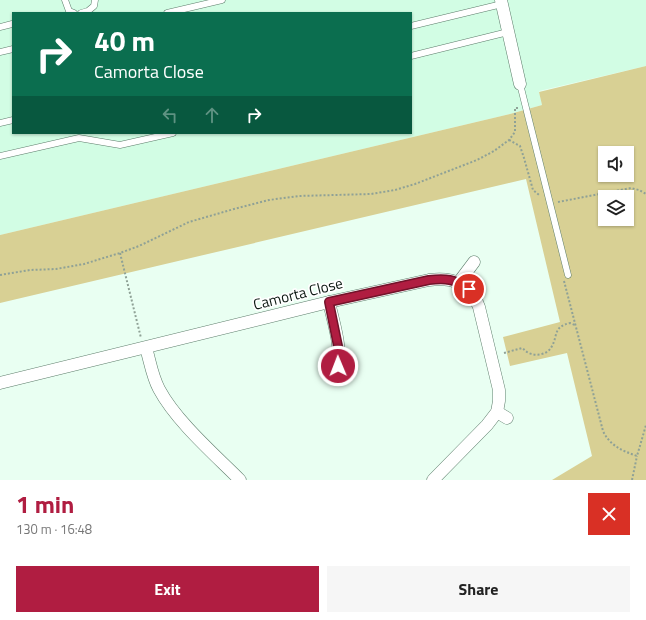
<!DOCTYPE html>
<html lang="en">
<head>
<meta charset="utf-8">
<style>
  body { margin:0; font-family:"Titillium Web",sans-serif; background:#f6f6f6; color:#222; height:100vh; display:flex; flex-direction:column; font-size:15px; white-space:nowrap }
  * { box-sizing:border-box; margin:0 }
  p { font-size:13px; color:#767676 }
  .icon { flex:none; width:22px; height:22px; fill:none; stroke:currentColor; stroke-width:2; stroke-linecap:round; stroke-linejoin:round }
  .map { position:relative; height:480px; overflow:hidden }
  .side { display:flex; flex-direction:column; background:#fff; flex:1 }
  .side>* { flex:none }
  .banner { position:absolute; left:12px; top:12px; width:400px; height:122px; border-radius:0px; box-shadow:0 1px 3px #0004; background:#0b6e4f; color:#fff; overflow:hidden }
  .fabs { position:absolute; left:598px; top:146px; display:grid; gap:8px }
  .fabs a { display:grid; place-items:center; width:36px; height:36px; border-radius:0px; background:#fff; box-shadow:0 1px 3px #0004; font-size:20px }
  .pin { position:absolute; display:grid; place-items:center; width:34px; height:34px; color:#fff; margin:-17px; border:2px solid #fff; border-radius:50%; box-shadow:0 1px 4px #0007 }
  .me { position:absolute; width:44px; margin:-22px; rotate:359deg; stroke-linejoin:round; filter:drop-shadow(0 0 3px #0008) }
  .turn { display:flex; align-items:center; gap:14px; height:84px; padding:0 16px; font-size:18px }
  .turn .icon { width:52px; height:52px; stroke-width:2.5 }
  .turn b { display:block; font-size:28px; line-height:34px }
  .lanes { display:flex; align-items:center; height:38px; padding:0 16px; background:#0003; justify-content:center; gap:20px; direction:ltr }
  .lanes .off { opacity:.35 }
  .round { display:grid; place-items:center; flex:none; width:42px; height:42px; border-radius:0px; background:#f6f6f6 }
  .headline { display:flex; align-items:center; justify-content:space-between; height:68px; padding:0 16px }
  h1 { font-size:24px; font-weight:700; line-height:30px; color:#b01d41 }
  .primary-button { display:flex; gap:8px; margin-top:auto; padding:8px 16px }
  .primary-button a { flex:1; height:46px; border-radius:0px; background:#b01d41; color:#fff; font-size:16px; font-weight:700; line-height:46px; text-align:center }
  .primary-button a+a { background:#f6f6f6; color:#222 }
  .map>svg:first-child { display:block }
  .built { fill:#d2fde4; fill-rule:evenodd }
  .green { fill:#d8d094; fill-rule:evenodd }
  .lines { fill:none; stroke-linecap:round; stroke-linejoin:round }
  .service-casing { stroke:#5d7d6b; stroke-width:7 }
  .minor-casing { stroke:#5d7d6b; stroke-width:13 }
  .path { stroke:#8fa196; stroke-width:2; stroke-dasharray:2 2; stroke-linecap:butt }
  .service { stroke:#fff; stroke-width:6 }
  .minor { stroke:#fff; stroke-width:12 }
  .route-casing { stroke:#72132a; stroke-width:10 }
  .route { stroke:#b01d41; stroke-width:7 }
  .labels { text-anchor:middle; stroke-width:3.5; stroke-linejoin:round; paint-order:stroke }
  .street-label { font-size:15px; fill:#0d1a13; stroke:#fff }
</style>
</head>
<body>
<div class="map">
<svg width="646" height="480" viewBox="0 0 646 480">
  <rect width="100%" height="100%" fill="#e9fff2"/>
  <path class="built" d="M0,0H646V66L539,91L542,105L510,114L0,235ZM13,13H411V133H13Z"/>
  <path class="green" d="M646,66V480H552L592,456L567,353L510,366L503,337L560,322L526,179L0,303V235L510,114L542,105L539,92ZM605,153H627V175H605ZM605,197H627V219H605Z"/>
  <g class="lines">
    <defs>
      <g id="service">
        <path d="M65,0L69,11L74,13"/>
        <path d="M81,13L88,11L94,6L95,0"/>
        <path d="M167,13L222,0"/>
        <path d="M411,26L502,4"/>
        <path d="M0,27L12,24"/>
        <path d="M0,52L13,49"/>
        <path d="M411,56L508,32"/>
        <path d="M520,84L568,275"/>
        <path d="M0,123L13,120"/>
        <path d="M0,156L79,138L120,145L173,133"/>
      </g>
      <g id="minor">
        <path d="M501,0L520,84"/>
        <path d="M459,282L474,262"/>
        <path d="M329,302C334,326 344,351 335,374"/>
        <path d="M146,348C150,361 152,376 159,389C176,421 214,454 240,480"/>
        <path d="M0,383L329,302L429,280C453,277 470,283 479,307L499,390V401L497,412L487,425L433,480"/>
        <path d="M497,412L507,418"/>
      </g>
    </defs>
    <use href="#service" class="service-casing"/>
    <use href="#minor" class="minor-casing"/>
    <g class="path">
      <path d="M509,140L520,146L524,158L533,190L539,195"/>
      <path d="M558,202L631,188L639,190L646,194"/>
      <path d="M120,253L141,338"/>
      <path d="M0,275L30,270L56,269L84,264L120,253L139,246L189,222L234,209L269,200L299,196L371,194L395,190L415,184L477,160L494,151L509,140L515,132V108H518"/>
      <path d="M564,281L603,431C610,446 623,451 637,456L646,425"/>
      <path d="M504,353L522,348C524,349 525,351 527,352C535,357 548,355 552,346C558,335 553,327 570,323L575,325"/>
      <path d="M632,480L637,456"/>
    </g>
    <use href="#service" class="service"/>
    <use href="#minor" class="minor"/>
  </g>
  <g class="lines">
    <defs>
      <path id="route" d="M338,366L339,351L329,302L429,280C446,278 454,279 469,289"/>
    </defs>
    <use href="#route" class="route-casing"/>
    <use href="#route" class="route"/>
  </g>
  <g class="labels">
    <g class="street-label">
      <text transform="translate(298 294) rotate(-14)" y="5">Camorta Close</text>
    </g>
  </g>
</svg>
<div class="fabs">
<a><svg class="icon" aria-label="sound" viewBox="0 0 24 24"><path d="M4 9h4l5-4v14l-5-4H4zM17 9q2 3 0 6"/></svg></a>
<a><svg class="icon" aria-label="layers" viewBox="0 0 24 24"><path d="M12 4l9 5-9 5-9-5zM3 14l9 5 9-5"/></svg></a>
</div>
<div class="pin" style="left:469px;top:289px;background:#d93025"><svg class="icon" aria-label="arrive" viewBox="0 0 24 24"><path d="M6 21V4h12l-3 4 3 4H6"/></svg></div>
<svg class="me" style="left:338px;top:366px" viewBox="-20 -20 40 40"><circle r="17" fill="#b01d41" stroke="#fff" stroke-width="3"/><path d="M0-11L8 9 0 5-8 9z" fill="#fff"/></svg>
<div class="banner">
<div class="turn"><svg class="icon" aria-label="right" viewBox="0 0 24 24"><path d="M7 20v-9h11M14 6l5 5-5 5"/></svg><div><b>40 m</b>Camorta Close</div></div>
<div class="lanes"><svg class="icon off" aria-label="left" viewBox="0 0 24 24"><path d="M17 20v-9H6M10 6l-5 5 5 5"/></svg><svg class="icon off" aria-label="ahead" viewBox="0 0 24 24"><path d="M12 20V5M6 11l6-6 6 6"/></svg><svg class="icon" aria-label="right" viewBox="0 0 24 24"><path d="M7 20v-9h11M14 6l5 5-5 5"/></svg></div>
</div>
</div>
<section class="side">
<div class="headline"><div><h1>1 min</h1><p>130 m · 16:48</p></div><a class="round" style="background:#d93025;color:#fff"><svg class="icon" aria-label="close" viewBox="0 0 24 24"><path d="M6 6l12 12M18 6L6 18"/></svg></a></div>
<div class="primary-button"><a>Exit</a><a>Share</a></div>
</section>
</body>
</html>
